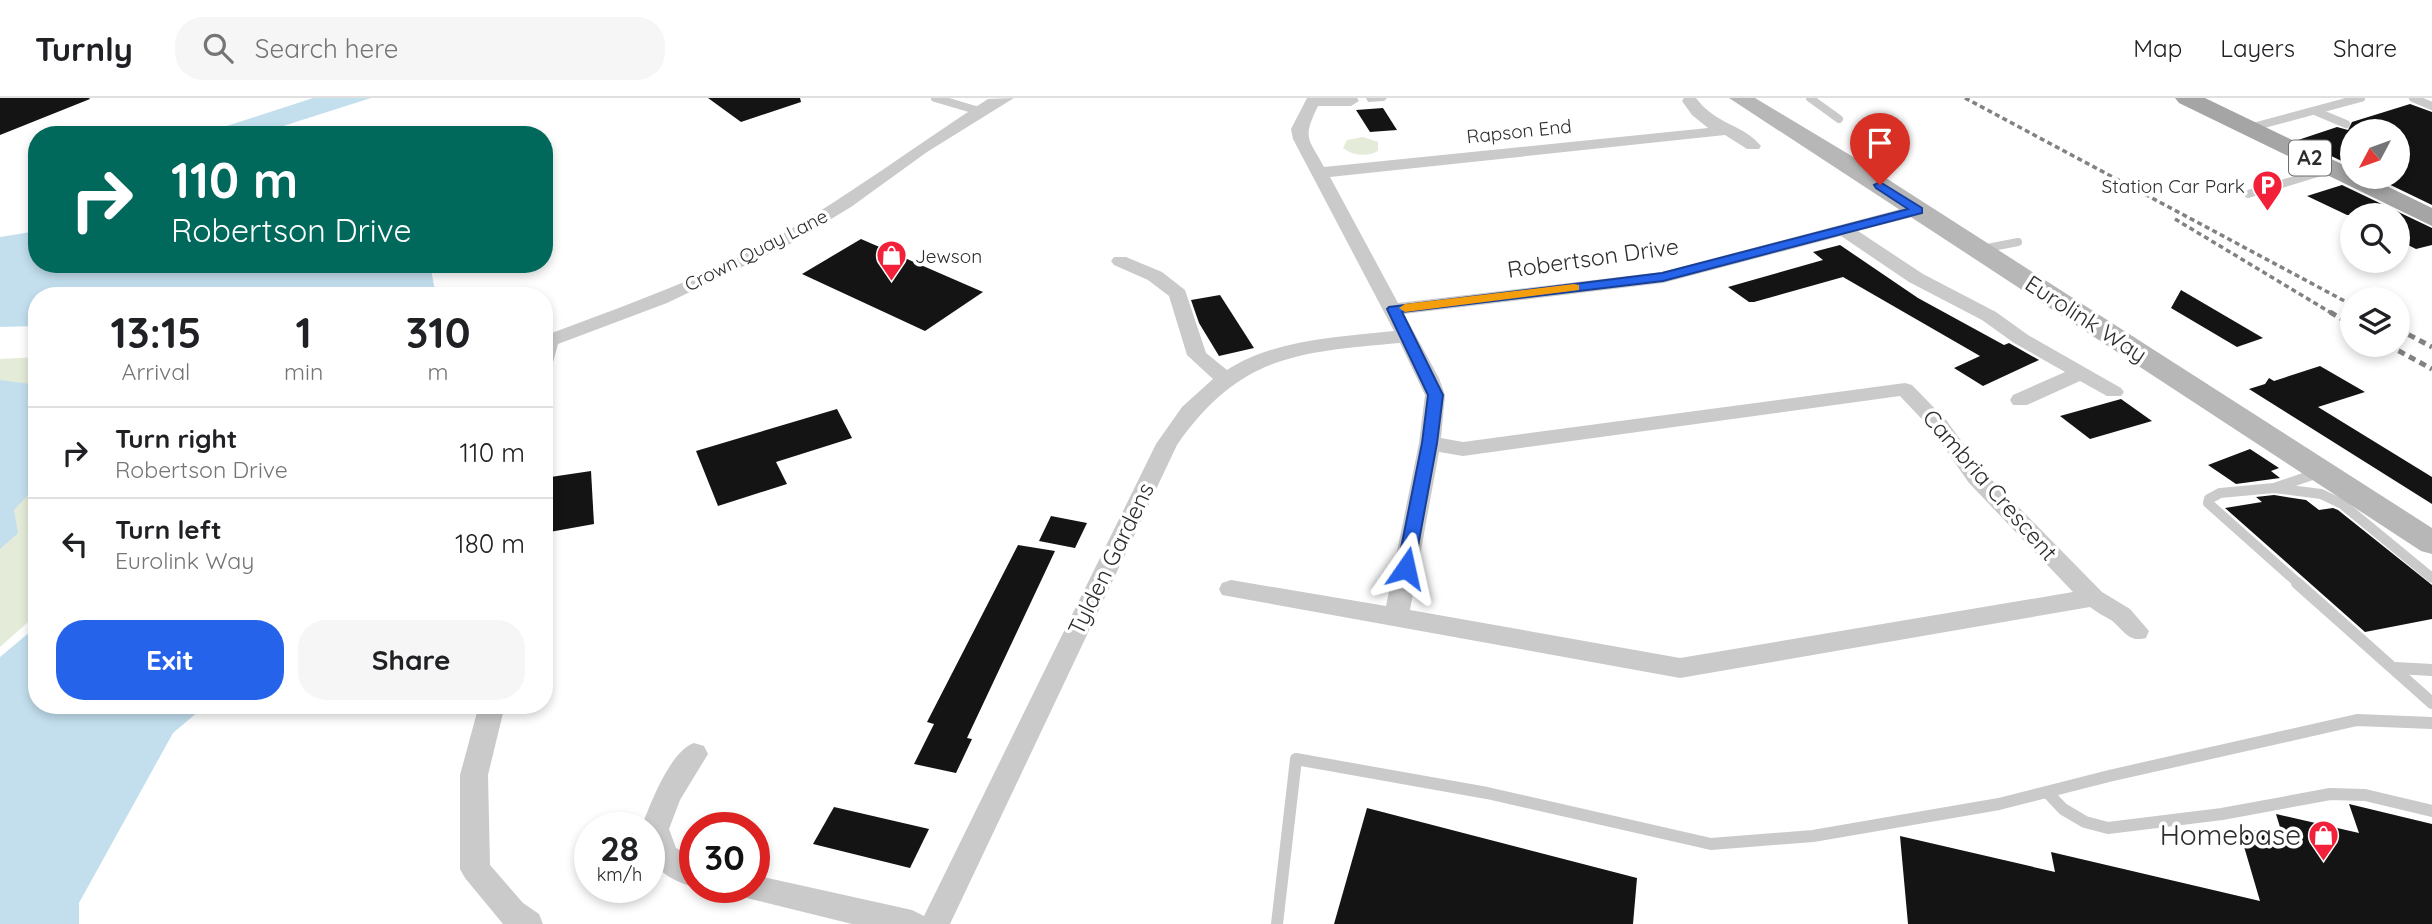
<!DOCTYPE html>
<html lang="en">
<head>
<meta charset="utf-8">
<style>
  body { margin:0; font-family:Quicksand,sans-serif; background:#f6f6f6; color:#202124; height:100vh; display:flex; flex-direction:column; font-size:26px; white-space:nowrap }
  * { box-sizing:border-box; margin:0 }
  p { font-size:23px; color:#757577 }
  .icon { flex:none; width:38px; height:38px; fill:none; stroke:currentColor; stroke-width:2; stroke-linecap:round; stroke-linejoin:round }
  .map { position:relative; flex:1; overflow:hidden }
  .drawer { position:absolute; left:28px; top:189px; width:525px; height:427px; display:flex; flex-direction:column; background:#fff; border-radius:28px; box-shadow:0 4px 10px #0003 }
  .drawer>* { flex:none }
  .hud { position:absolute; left:28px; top:28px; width:525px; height:147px; border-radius:28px; box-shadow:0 4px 10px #0003; background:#00695c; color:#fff; overflow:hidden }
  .needle { width:46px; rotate:229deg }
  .fabs { position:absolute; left:2340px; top:21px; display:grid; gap:14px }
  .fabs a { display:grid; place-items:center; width:70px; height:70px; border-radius:50%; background:#fff; box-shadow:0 4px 10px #0003; font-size:35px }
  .speed { position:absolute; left:574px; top:714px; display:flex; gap:14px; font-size:35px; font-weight:700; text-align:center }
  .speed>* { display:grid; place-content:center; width:91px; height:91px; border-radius:50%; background:#fff; box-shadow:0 4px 10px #0003; line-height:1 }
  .speed small { font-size:18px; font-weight:400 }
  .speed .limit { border:10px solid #d22; background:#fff; color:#111 }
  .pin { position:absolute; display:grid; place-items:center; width:60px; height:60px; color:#fff; margin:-72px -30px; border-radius:50% 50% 50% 0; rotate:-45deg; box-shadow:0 0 7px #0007 }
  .pin .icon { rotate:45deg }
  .me { position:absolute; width:77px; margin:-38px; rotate:11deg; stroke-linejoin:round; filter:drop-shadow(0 0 5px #0008) }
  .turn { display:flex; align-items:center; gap:24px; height:147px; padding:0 28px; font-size:32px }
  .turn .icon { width:91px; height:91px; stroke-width:2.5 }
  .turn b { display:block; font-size:49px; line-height:60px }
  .eta { display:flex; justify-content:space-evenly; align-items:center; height:119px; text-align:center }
  .eta b { font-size:42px; font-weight:800; line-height:49px }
  .cta { display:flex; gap:14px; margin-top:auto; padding:14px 28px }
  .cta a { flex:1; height:80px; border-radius:28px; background:#2563eb; color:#fff; font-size:28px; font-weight:800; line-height:80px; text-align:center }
  .cta a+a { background:#f6f6f6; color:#202124 }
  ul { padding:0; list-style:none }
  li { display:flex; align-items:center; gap:21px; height:91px; padding:0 28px; border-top:2px solid #e0e0e0 }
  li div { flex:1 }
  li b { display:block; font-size:26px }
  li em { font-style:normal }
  header { display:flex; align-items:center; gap:42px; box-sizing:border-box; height:98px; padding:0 35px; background:#fff; border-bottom:2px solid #e0e0e0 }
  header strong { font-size:33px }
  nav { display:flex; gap:38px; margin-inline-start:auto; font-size:24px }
  .search { width:490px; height:63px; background:#f6f6f6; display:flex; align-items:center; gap:18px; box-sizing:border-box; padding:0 24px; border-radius:28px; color:#757577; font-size:26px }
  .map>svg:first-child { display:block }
  .green { fill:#e4ecd9 }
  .water { fill:#c3dfee }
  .building { fill:#141414 }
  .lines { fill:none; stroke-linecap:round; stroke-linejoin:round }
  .service-far2 { stroke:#cacaca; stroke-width:8 }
  .service-far1 { stroke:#cacaca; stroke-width:10 }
  .service { stroke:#cacaca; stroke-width:12 }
  .minor { fill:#cacaca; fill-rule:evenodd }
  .secondary { fill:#b7b7b7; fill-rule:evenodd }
  .primary { fill:#a5a5a5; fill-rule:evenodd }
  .rail-far1 { stroke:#828282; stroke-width:3.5; stroke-dasharray:5 3.5; stroke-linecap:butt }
  .rail { stroke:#828282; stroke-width:5; stroke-dasharray:7 5; stroke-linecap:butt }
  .route { fill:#2563eb; stroke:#184099; stroke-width:2 }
  .slow { fill:#f59e0b }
  .labels { text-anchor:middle; stroke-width:7; stroke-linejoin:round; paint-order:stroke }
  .far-street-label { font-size:19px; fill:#2d2d2d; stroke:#fff }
  .far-poi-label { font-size:19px; fill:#2d2d2d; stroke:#fff; text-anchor:end }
  .shield { fill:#fff; stroke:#6c6c6c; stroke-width:2 }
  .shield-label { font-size:21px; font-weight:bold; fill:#2d2d2d }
  .street-label { font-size:23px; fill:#2d2d2d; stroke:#fff }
  .near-poi-label { font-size:28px; fill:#2d2d2d; stroke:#fff; text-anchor:end }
</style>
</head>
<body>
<header>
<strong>Turnly</strong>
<div class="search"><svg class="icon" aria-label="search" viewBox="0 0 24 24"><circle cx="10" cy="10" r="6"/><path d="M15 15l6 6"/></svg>Search here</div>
<nav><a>Map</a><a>Layers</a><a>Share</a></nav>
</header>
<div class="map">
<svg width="2432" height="826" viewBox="0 0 2432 826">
  <rect width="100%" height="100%" fill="#fff"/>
  <g class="green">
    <path d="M1363,39L1378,44V53C1367,59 1354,58 1343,50L1347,42Z"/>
    <path d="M37,259V516L0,549V261Z"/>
  </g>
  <g class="water">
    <path d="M313,0H371L255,37H199Z"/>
    <path d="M37,133V166H430L436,198H37V228L0,229V139Z"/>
    <path d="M0,282L37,287V387L14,412L18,435L0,451Z"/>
    <path d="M37,528V607H206L173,635L79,805V826H0V559Z"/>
  </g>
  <g class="building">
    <path d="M0,0H89L90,1L0,37Z"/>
    <path d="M708,0H800L801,4L741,24Z"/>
    <path d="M2410,6L2432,14V107L2374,79H2398V33H2352V68L2298,42L2337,29L2348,32L2352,24Z"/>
    <path d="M1383,10L1397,32L1370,34L1356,12Z"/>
    <path d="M2342,87L2432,130V147L2416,151L2398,142V117H2347L2307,98Z"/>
    <path d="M861,141L983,194L925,233L802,176Z"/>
    <path d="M1840,147L1918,200L2004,247L2009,245L2039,262L1983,288L1954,270L1980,258L1843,179L1754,204H1749L1728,189L1823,162L1813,154Z"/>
    <path d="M2181,192L2263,240L2237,249L2171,210Z"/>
    <path d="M1220,197L1254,250L1219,258L1199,225L1191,202Z"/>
    <path d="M2320,268L2365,294L2318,309L2432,379V406L2249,291L2265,286L2269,280L2274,283Z"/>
    <path d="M2121,301L2152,323L2090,341L2060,318Z"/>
    <path d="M837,311L852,340L776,364L787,386L718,408L696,353Z"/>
    <path d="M2250,351L2279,370L2271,373L2280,380L2236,386L2208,367Z"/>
    <path d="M591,373L594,426L544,435V380Z"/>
    <path d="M2274,397L2306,402L2319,412L2333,410L2338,412L2432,487V521L2365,534L2225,410L2262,404L2256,399Z"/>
    <path d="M1051,418L1087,425L1075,450L1039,443Z"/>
    <path d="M1018,447L1055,453L967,640L972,641L956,675L914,666L934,626L927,624Z"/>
    <path d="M2349,706L2432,726V826H1908L1900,738L2055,774L2051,754L2260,803L2238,728L2283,739L2276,716L2359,735Z"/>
    <path d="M834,709L929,731L910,770L813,746Z"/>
    <path d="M1367,710L1637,780L1633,826H1334Z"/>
  </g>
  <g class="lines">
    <g class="service-far2">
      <path d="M935,0L979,13"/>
      <path d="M1810,0L1839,21"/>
      <path d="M2413,0L2432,8"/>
      <path d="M2317,14L2346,26"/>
      <path d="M2249,30L2361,0"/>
      <path d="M2248,96L2331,71"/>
      <path d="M1982,151L2018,144"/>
    </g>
    <g class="service-far1">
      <path d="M2277,389L2321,374"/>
      <path d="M2299,486L2208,405L2209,401L2220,395L2274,390L2321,396L2342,406L2432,480"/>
    </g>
    <g class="service">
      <path d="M2297,485L2432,605"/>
      <path d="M2396,570L2432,572"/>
      <path d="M2047,694L2063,711L2085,724L2108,730L2222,716L2330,696L2365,697L2432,713"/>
      <path d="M1277,826L1296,661L1487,695L1711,746L1813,738L1999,706L2109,678L2357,622L2432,625"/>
    </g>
    <g class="minor">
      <path d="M1014,0L927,54L851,109L788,147L667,205L558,246L551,272L544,274V238C623,208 705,180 779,138C851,96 918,46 988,1Z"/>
      <path d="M1307,0H1357L1359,3L1351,8H1318C1302,41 1308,39 1324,69L1708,30L1692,17L1682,3L1684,0H1696C1716,27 1743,26 1761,48L1759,51H1747L1725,37L1330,79L1398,205L1662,174L1912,108H1924L1927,112L1924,116L1858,133L1923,176L1996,214L2028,237L2121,290L2124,294L2121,298H2107L2080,283L2027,307H2013L2010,302L2013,297L2065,274L2014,245L1982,222L1909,184L1841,138L1663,185L1404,216L1439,280L1445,297L1441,340L1463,344L1905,285L1912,287L1946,322L1985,375L2102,494L2130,511L2149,533L2146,540C2128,545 2124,532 2111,522C2104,518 2096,514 2090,509L1680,580L1222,497L1219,491L1222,485L1231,482L1386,508L1419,345L1425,297L1400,245C1298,254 1240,257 1177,347L950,826H852L739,798L734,789H754V777L912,812L924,818L1156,346L1182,309L1213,281L1187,257L1169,198L1148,182L1114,167L1111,163L1114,159H1126L1162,174L1185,192L1206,255L1227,272C1275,241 1339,239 1394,233L1293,41L1291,31ZM1900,298L1932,332L1969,385L2073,494L1680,560L1410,512L1439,354L1463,358Z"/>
      <path d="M1366,0H1387L1384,3L1368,4Z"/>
      <path d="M479,607H505L488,677L490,767L523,805L539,816L543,826H503L465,780L460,771V677Z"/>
      <path d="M694,645L704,648L708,656L680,702L669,731L676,750L695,761V790C658,777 649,768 649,730H641C650,707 670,653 694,645Z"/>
    </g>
    <path class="secondary" d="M1729,0H1755L1850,57L2432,430V456L2421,453Z"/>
    <path class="primary" d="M2175,0H2205L2352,71V79H2368L2432,110V128L2179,5Z"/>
    <g class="rail-far1">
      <path d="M1965,0L2352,207"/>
      <path d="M2175,121L2333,216"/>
    </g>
    <g class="rail">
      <path d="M2330,214L2352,227"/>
      <path d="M2398,231L2432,249"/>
      <path d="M2388,247L2432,271"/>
    </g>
  </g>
  <path class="route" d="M1880,84L1922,110V115L1663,183L1402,214L1443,297L1437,345L1414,470L1411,474H1400L1397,470L1422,345L1428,297L1387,211L1389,209L1662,175L1908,111L1876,90L1874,87Z"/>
  <path class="slow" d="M1574,186L1579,187V192L1405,214L1399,210L1405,206Z"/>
  <defs>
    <symbol id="parking-pin" viewBox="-11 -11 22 30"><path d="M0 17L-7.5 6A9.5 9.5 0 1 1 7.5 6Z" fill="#f32039" stroke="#fff"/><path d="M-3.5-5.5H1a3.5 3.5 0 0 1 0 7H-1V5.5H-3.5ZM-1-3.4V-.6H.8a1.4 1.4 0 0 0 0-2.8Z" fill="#fff"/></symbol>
    <symbol id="shop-pin" viewBox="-11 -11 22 30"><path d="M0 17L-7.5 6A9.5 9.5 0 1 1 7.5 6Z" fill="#f32039" stroke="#fff"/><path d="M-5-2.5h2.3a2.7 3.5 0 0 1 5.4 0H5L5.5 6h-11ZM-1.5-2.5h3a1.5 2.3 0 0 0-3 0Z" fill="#fff"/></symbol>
  </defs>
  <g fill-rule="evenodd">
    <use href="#parking-pin" x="2250" y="70" width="35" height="47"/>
    <use href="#shop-pin" x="874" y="140" width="35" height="47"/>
    <use href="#shop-pin" x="2306" y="720" width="35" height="47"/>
  </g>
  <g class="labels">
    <g class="far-street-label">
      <text transform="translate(1519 33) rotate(-6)" y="7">Rapson End</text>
      <text transform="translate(756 152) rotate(-27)" y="7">Crown Quay Lane</text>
    </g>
    <g class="far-poi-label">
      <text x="2245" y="95">Station Car Park</text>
      <text x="915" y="165" text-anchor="start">Jewson</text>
    </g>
    <rect class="shield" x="2289" y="42.5" width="42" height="35" rx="5"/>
    <g class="shield-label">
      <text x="2310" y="67">A2</text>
    </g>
    <g class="street-label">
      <text transform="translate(1593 160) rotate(-8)" y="8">Robertson Drive</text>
      <text transform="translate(2086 221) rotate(33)" y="8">Eurolink Way</text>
      <text transform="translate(1990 387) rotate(49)" y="8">Cambria Crescent</text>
      <text transform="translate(1111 461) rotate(-64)" y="8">Tylden Gardens</text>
    </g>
    <g class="near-poi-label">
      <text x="2301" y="747">Homebase</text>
    </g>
  </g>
</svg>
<div class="fabs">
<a><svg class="needle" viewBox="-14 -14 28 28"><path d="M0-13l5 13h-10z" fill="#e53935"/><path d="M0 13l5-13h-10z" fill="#757577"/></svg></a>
<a><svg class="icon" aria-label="search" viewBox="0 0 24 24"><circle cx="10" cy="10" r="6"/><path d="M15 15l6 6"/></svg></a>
<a><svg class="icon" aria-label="layers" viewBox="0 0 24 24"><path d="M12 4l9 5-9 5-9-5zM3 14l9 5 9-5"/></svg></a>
</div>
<div class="speed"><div>28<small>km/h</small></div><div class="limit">30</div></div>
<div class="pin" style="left:1880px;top:87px;background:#d93025"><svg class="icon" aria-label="arrive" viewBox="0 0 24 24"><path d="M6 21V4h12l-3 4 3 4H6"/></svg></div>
<svg class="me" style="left:1406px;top:470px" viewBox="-20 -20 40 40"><path d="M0-17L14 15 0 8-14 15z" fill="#2563eb" stroke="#fff" stroke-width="4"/></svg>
<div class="hud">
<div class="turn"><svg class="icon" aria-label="right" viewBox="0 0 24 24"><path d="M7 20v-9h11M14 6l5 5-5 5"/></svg><div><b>110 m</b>Robertson Drive</div></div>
</div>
<section class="drawer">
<div class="eta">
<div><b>13:15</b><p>Arrival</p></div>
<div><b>1</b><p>min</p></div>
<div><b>310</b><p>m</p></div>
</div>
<ul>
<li><svg class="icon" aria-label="right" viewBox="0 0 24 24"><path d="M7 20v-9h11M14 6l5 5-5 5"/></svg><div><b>Turn right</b><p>Robertson Drive</p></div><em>110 m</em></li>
<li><svg class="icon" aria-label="left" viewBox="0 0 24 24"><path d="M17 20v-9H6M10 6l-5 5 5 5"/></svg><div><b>Turn left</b><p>Eurolink Way</p></div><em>180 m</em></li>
</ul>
<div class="cta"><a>Exit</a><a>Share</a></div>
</section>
</div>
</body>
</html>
